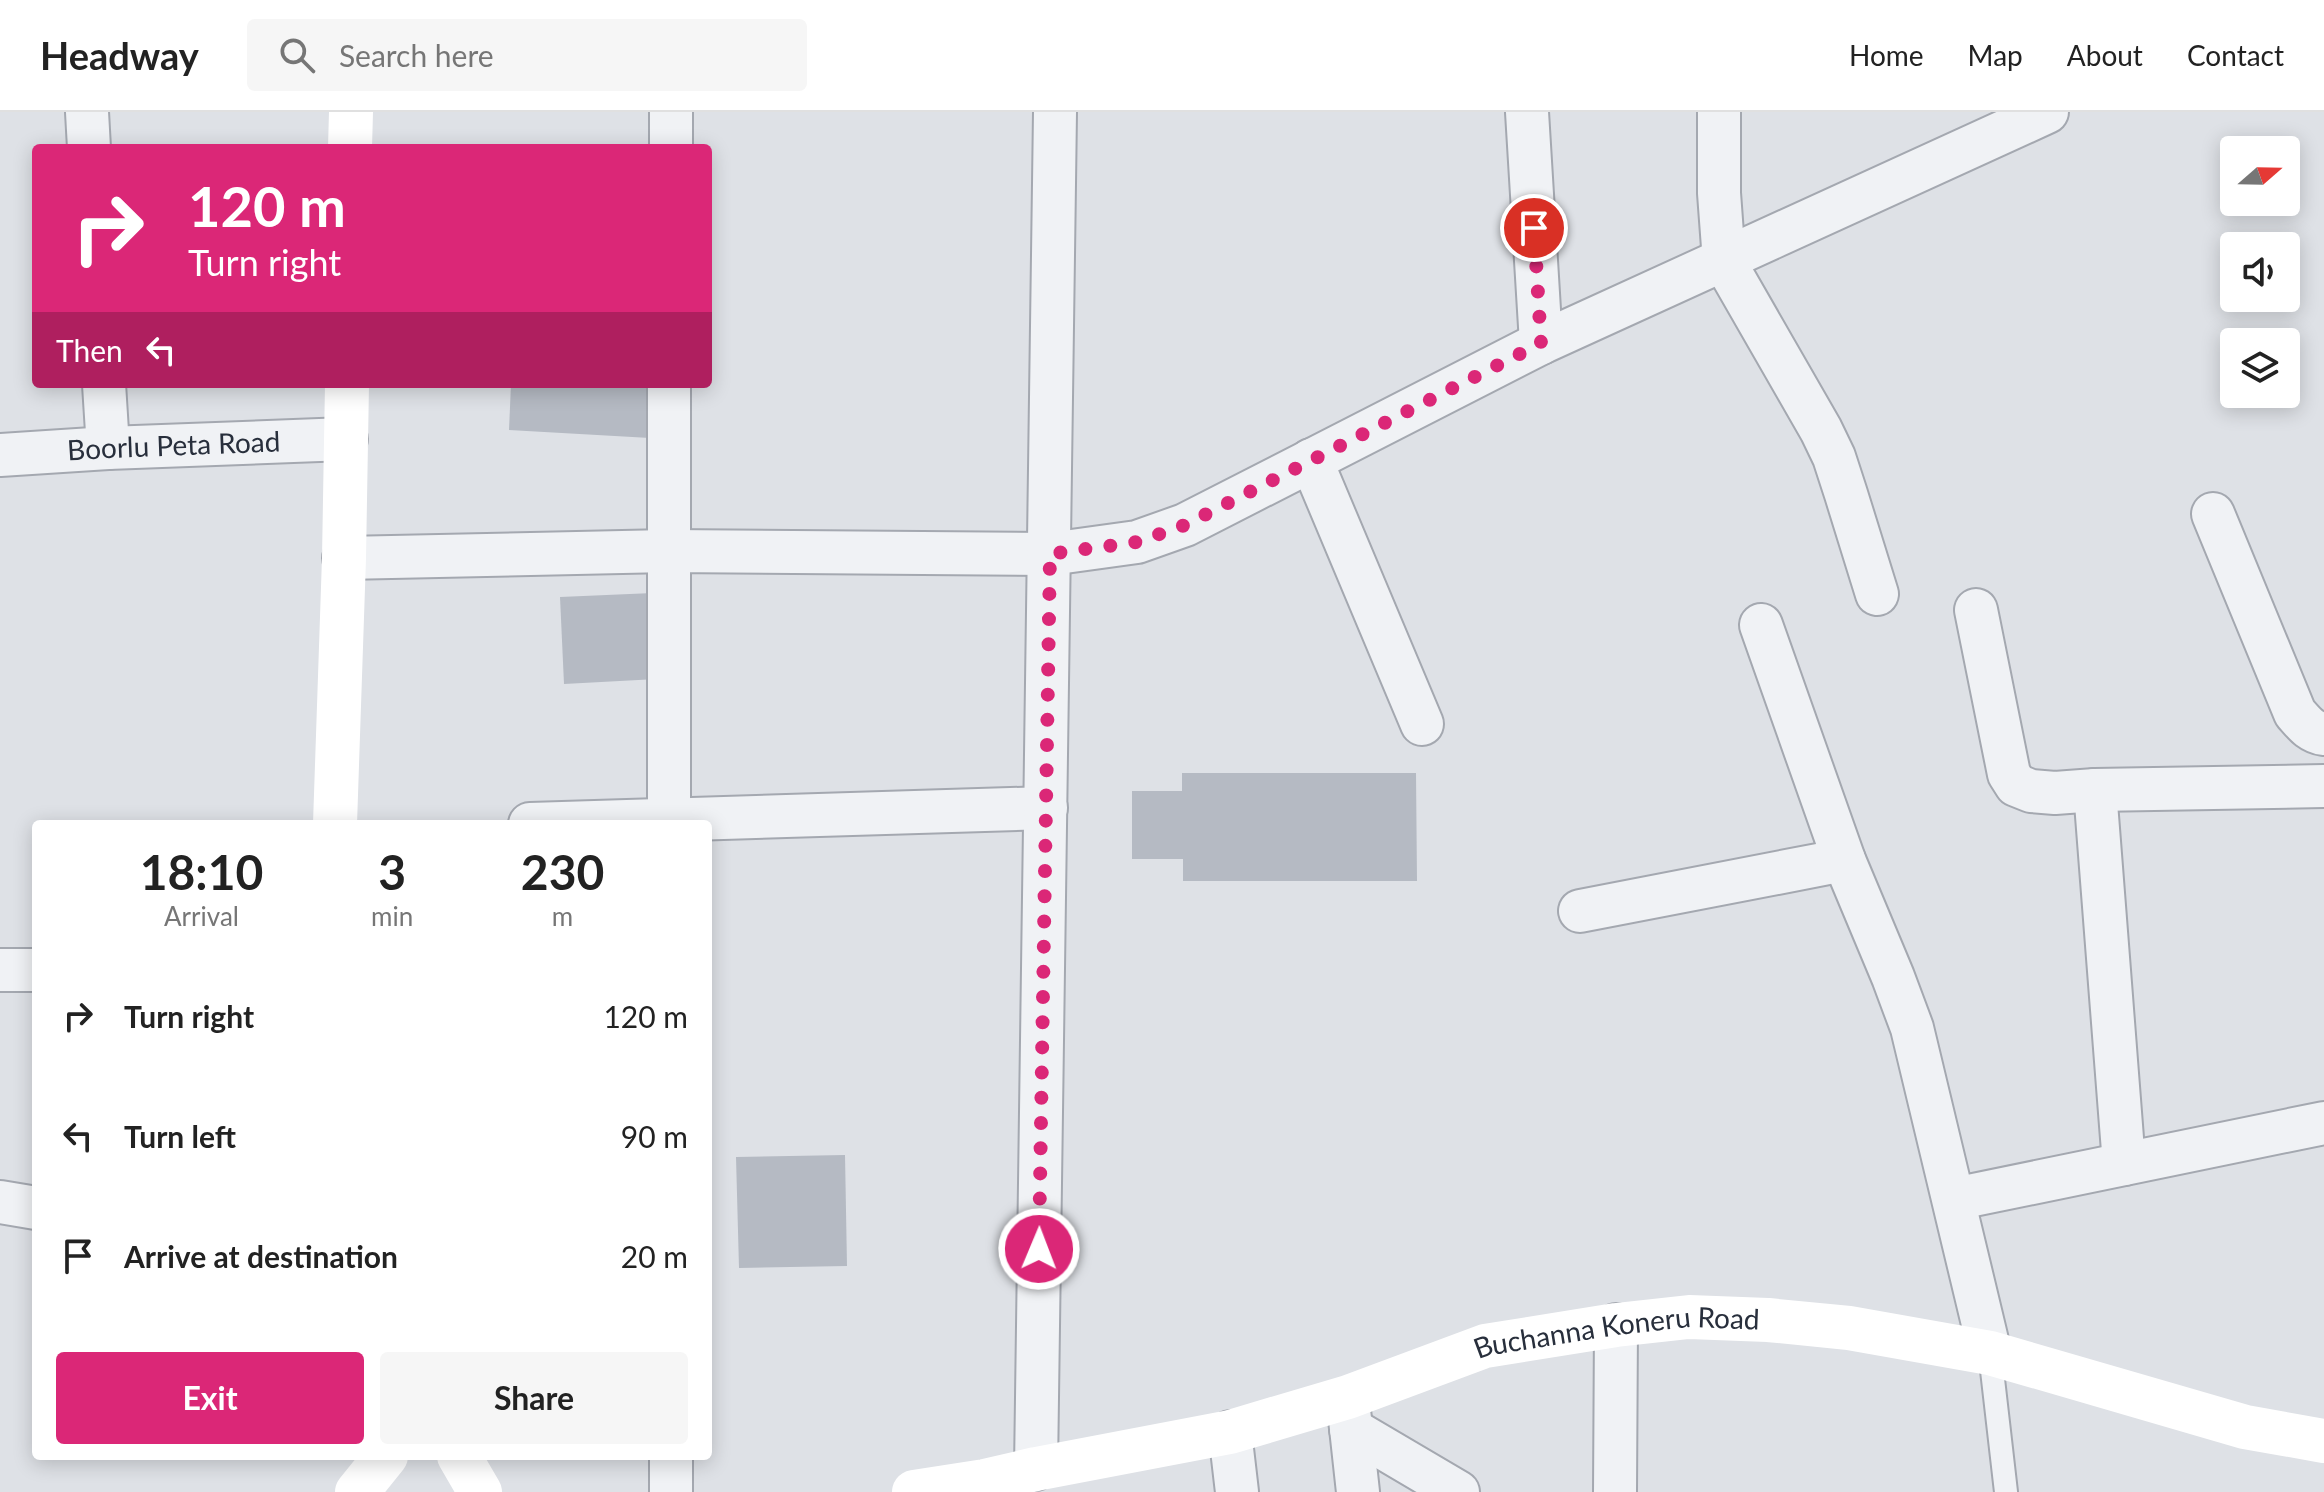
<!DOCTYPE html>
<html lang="en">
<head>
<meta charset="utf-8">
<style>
  body { margin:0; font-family:Lato,sans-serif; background:#f6f6f6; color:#222; height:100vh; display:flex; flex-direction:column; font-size:30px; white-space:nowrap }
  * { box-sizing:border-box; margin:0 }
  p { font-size:26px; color:#767676 }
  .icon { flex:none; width:44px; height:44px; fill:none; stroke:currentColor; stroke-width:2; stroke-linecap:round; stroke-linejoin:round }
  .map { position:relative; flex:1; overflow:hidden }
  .sheet { position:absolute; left:32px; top:708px; width:680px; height:640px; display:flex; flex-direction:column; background:#fff; border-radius:8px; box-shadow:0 4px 20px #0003 }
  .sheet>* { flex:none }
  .top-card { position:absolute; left:32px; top:32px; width:680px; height:244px; border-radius:8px; box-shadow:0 4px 20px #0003; background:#db2777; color:#fff; overflow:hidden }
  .needle { width:52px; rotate:70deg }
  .fabs { position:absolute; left:2220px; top:24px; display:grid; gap:16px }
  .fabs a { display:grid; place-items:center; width:80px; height:80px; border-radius:8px; background:#fff; box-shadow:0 4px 20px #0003; font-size:40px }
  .pin { position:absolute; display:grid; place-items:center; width:68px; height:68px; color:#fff; margin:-34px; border:4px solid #fff; border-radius:50%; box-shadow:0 2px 8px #0007 }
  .me { position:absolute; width:88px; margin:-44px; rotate:1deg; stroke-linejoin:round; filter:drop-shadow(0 0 6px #0008) }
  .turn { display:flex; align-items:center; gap:28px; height:168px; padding:0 24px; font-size:36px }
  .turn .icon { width:104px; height:104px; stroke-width:2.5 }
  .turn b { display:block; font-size:56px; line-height:68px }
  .then { display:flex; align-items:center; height:76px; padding:0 24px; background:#0003; gap:16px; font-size:30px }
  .eta { display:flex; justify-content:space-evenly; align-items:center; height:136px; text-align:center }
  .eta b { font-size:48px; font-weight:700; line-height:56px }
  .button { display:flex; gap:16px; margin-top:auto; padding:16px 24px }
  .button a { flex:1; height:92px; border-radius:8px; background:#db2777; color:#fff; font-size:32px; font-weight:700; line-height:92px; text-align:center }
  .button a+a { background:#f6f6f6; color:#222 }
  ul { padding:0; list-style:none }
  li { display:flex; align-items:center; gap:24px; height:120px; padding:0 24px }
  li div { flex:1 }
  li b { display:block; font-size:30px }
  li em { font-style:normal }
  header { display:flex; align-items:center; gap:48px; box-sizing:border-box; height:112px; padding:0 40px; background:#fff; border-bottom:2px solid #e0e0e0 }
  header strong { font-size:38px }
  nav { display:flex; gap:44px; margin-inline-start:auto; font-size:28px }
  .search { width:560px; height:72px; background:#f6f6f6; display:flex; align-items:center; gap:20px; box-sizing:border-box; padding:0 28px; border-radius:8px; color:#767676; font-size:30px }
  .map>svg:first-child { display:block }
  .building { fill:#b5bac3 }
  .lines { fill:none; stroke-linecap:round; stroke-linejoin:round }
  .lane-casing { stroke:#a4a8b0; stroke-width:26 }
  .street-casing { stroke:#a4a8b0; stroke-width:46 }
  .lane { stroke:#f0f2f5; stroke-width:22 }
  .street { stroke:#f0f2f5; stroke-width:42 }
  .secondary { stroke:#fff; stroke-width:44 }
  .route { stroke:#db2777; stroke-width:14; stroke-dasharray:0 25.2 }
  .labels { text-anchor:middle; stroke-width:8; stroke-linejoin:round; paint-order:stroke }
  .street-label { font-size:28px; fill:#282f3c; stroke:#edf0f4 }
</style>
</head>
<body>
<header>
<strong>Headway</strong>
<div class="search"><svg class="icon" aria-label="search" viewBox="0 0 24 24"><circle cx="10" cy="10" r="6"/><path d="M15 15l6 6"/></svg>Search here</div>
<nav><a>Home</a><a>Map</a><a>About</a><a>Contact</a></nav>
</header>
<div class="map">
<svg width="2324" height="1380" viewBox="0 0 2324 1380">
  <rect width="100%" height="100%" fill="#dee1e6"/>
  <g class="building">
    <path d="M511,272H653L650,326L509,318Z"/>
    <path d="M653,481L657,567L564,572L560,485Z"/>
    <path d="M1182,661H1416L1417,769H1183V747H1132V679H1182Z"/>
    <path d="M845,1043L847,1154L739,1156L736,1045Z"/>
  </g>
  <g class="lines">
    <defs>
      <path id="lane" d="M1990,1241L2006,1380"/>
      <g id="street">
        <path d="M87,0L89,36"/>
        <path d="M1527,0L1541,231"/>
        <path d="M1719,0V81L1724,149L1821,318L1834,345L1846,382L1877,482"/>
        <path d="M671,36V0"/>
        <path d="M104,272L108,336"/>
        <path d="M669,272V712"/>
        <path id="s1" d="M0,343L108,336L346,327"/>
        <path d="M1311,348L1422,612"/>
        <path d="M2213,402L2295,601C2304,611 2310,620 2324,622"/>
        <path d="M344,446L668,439L1050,442L1137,430L1185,413L1541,231L2047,0"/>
        <path d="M1976,498L2009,662L2016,673L2031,679L2055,681L2095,678L2324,674"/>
        <path d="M1761,513L1844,748L1893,865L1912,916L1990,1241"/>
        <path d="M2095,678L2124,1052"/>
        <path d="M530,712L1046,696"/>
        <path d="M1580,799L1844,748"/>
        <path d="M0,858H36"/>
        <path d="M1954,1087L2324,1011"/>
        <path d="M0,1090L36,1096"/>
        <path d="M1349,1298L1358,1380"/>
        <path d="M1351,1317L1458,1380"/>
        <path d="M1230,1320L1237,1380"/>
        <path d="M671,1344V1380"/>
        <path d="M1036,1357L1055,0"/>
        <path d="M1615,1380L1616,1213"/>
      </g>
    </defs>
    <use href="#lane" class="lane-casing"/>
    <use href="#street" class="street-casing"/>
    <use href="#lane" class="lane"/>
    <use href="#street" class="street"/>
    <g class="secondary">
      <path d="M350,36L351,0"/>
      <path d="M335,712L344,446L347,272"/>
      <path d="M459,1344L480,1380"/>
      <path d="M357,1380L386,1344"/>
      <path id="s2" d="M914,1380L985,1369L1036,1357L1230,1320L1348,1285L1485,1234L1616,1213L1689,1205L1768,1208L1849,1216L1990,1241L2245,1315L2324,1329"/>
    </g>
  </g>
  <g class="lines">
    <path class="route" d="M1039,1137L1050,442L1137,430L1185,413L1541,231L1534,116"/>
  </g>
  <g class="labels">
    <g class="street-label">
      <text dy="10" stroke="none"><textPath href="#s1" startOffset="174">Boorlu Peta Road</textPath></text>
      <text dy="10" stroke="none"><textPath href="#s2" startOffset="724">Buchanna Koneru Road</textPath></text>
    </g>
  </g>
</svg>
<div class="fabs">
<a><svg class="needle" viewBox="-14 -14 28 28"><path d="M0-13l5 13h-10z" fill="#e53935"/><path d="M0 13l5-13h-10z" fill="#767676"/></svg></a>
<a><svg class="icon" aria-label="sound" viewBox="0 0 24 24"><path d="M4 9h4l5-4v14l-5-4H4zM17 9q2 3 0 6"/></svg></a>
<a><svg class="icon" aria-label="layers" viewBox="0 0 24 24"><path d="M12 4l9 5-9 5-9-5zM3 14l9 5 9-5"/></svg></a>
</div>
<div class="pin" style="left:1534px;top:116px;background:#d93025"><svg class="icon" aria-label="arrive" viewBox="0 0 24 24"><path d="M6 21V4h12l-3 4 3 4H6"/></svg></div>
<svg class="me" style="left:1039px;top:1137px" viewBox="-20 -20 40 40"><circle r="17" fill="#db2777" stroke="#fff" stroke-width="3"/><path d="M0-11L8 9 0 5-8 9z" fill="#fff"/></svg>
<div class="top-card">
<div class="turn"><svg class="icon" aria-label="right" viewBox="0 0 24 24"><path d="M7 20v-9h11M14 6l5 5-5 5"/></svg><div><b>120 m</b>Turn right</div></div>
<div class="then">Then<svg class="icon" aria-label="left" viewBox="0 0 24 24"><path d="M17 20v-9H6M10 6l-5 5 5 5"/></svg></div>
</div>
<section class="sheet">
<div class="eta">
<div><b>18:10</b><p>Arrival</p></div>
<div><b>3</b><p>min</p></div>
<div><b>230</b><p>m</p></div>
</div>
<ul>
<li><svg class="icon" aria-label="right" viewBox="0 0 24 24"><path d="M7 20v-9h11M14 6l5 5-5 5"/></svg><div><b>Turn right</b></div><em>120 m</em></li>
<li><svg class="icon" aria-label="left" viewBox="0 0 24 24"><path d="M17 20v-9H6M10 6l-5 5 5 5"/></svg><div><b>Turn left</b></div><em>90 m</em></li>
<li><svg class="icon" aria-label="arrive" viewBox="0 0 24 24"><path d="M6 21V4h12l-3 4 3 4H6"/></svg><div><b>Arrive at destination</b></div><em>20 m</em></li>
</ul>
<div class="button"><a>Exit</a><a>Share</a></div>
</section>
</div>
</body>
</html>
